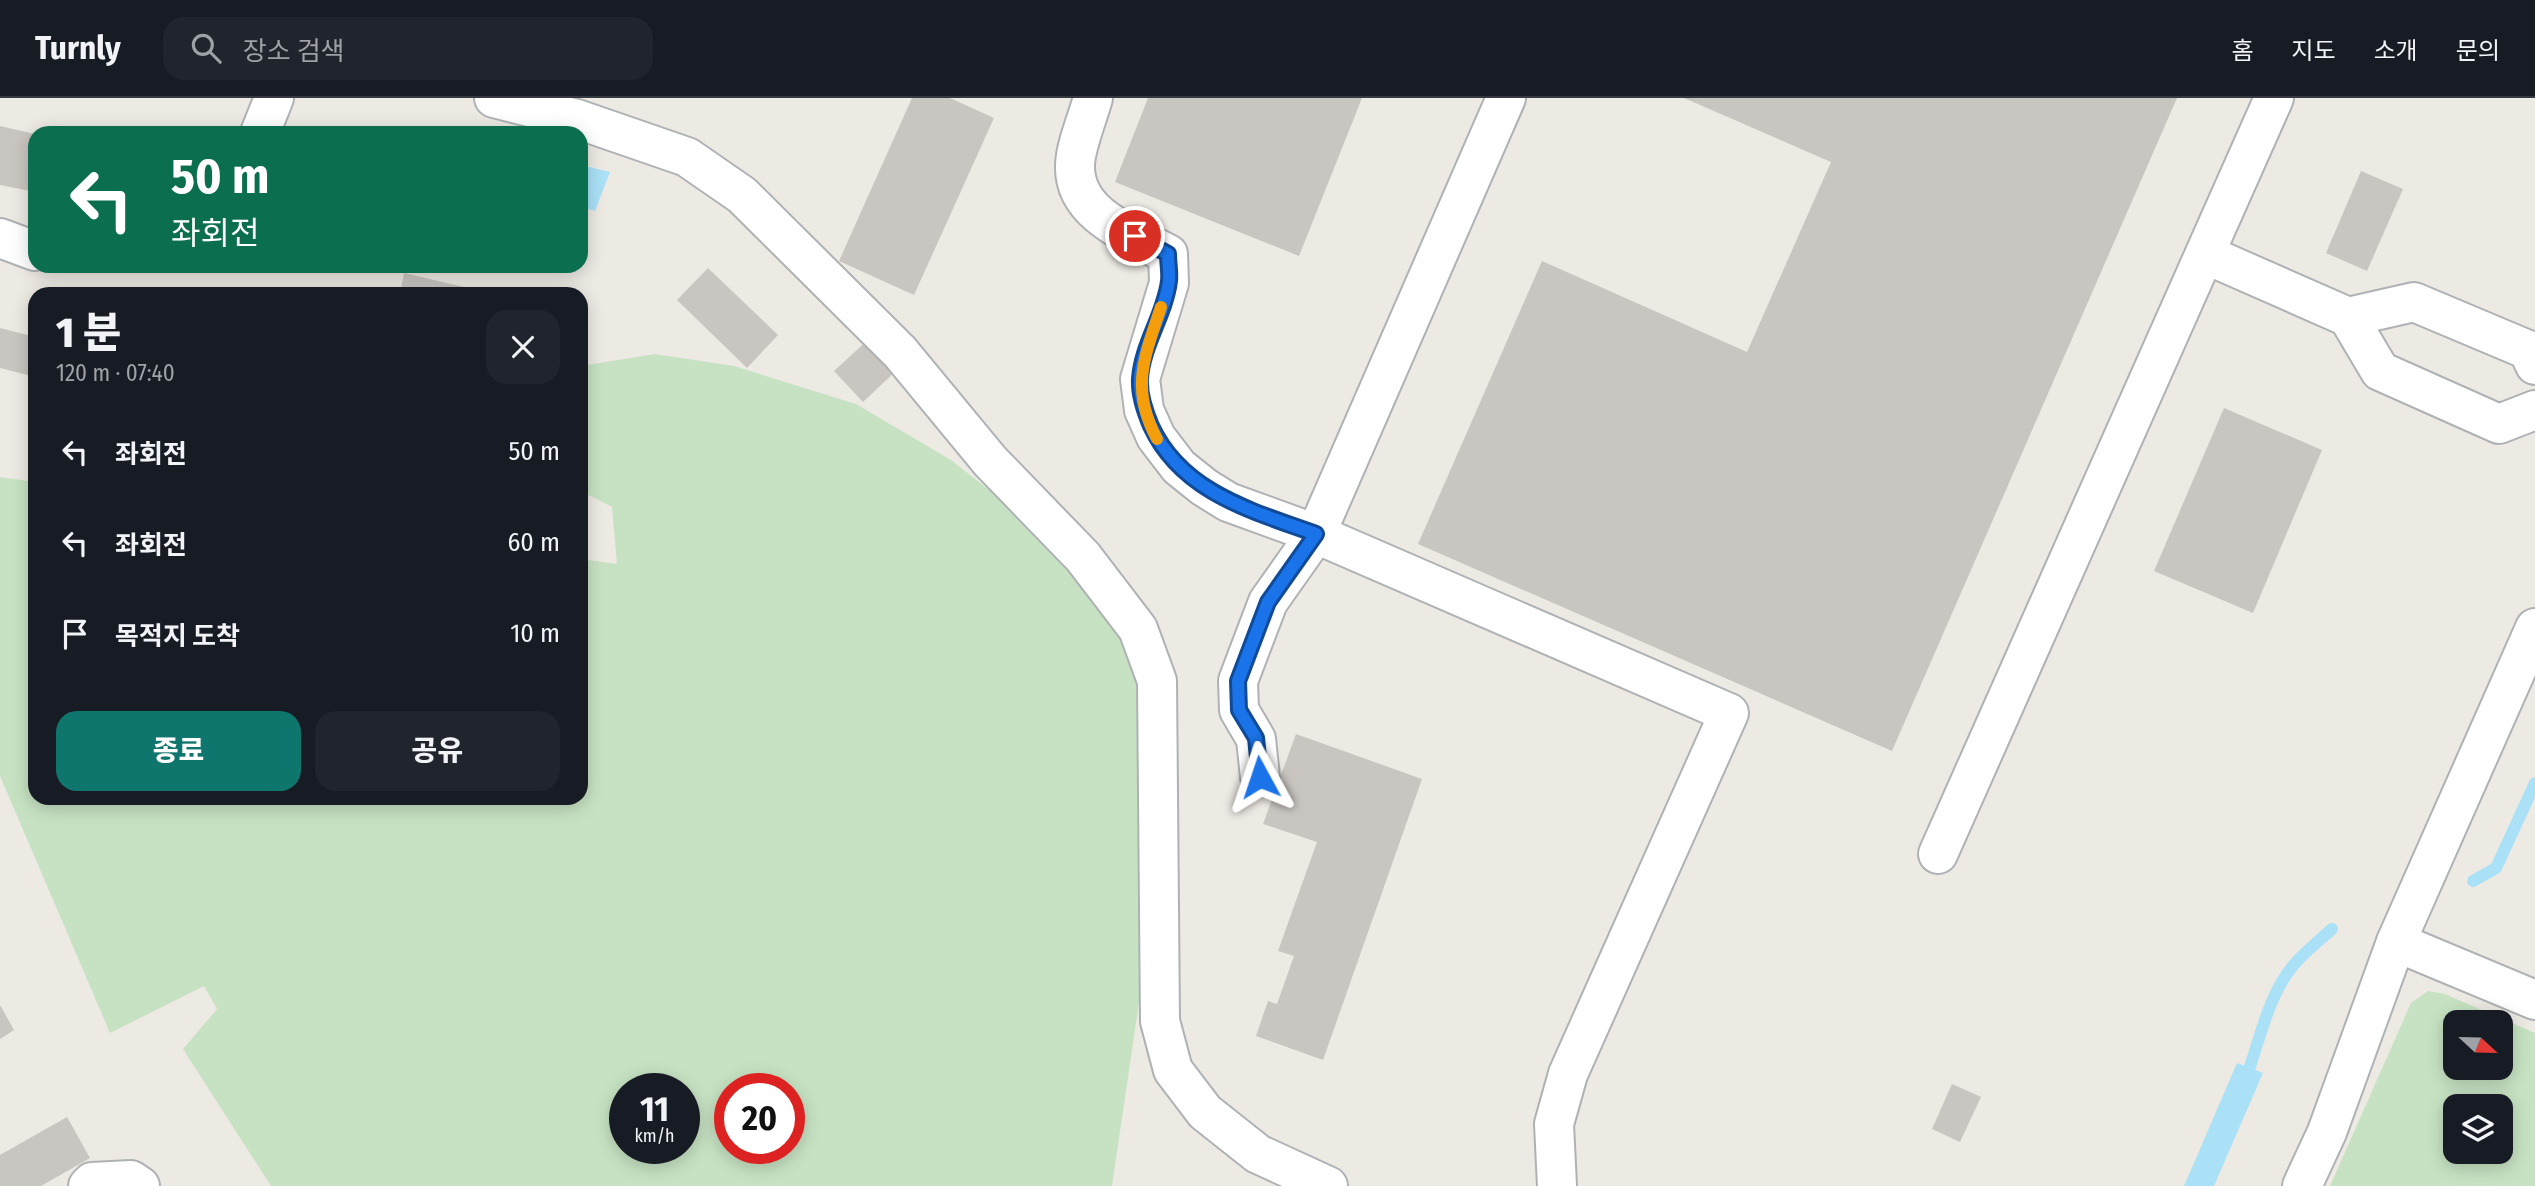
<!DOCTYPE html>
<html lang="ko">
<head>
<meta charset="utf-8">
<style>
  body { margin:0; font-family:"Fira Sans Condensed","Noto Sans KR",sans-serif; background:#20242c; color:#f1f3f6; height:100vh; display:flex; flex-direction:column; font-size:26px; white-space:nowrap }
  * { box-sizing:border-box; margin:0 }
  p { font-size:23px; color:#9ea1a6 }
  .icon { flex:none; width:38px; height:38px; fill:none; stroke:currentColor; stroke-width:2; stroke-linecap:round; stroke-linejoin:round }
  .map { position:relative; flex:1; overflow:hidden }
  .sheet { position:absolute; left:28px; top:189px; width:560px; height:518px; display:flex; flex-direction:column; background:#171b24; border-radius:21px; box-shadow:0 4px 18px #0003 }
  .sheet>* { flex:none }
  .top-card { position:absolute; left:28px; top:28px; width:560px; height:147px; border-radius:21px; box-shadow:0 4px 18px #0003; background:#0b6e4f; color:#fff; overflow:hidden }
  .needle { width:46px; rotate:112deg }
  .controls { position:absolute; left:2443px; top:912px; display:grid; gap:14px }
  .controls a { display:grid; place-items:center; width:70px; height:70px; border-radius:14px; background:#171b24; box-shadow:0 4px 18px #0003; font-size:35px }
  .speed { position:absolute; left:609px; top:975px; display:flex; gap:14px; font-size:35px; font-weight:700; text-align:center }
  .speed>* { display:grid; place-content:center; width:91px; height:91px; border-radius:50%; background:#171b24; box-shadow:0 4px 18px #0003; line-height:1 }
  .speed small { font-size:18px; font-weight:400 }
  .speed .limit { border:10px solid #d22; background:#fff; color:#111 }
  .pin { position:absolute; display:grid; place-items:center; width:60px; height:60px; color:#fff; margin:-30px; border:4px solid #fff; border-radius:50%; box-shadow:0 2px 7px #0007 }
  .me { position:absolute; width:77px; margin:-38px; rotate:355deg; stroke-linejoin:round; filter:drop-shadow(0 0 5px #0008) }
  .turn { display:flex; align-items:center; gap:24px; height:147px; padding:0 28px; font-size:32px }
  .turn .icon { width:91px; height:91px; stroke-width:2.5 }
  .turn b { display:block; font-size:49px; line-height:60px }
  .round { display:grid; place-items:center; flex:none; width:74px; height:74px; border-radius:21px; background:#20242c }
  .headline { display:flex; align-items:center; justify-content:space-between; height:119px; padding:0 28px }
  h1 { font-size:42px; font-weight:800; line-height:52px }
  .cta { display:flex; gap:14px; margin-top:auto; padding:14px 28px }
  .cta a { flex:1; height:80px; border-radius:21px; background:#0f766e; color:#fff; font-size:28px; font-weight:800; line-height:80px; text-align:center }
  .cta a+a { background:#20242c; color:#f1f3f6 }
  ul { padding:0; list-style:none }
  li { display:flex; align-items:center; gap:21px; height:91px; padding:0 28px }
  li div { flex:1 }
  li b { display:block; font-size:26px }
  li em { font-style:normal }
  header { display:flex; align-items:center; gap:42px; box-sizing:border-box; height:98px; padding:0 35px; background:#171b24; border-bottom:2px solid #363941 }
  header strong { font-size:33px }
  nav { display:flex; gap:38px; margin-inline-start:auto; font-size:24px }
  .search { width:490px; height:63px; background:#20242c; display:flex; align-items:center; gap:18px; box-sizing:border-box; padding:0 24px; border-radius:21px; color:#9ea1a6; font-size:26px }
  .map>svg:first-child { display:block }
  .green { fill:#c7e2c3; fill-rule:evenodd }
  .water { fill:#aae1f7 }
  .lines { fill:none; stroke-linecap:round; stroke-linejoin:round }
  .stream { stroke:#aae1f7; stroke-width:12 }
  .building { fill:#c9c5c0 }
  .minor-casing { stroke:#afb2b5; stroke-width:42 }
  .minor { stroke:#fff; stroke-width:38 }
  .route-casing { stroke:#114b97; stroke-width:18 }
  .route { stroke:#1a73e8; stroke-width:12 }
  .slow { stroke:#f59e0b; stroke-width:12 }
</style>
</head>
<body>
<header>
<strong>Turnly</strong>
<div class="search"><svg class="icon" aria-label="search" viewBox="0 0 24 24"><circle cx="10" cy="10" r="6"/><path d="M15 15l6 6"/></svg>장소 검색</div>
<nav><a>홈</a><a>지도</a><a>소개</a><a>문의</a></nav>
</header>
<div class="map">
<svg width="2535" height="1088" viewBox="0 0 2535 1088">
  <rect width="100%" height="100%" fill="#edeae4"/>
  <g class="green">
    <path d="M655,256L734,268L856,306L951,362L1082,465L1135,555L1147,606L1146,857L1112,1088H271L183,951L217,911L204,888L110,935L0,678V379L35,384V700H581V461L617,466L612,409L581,393V268ZM625,990H684V1050H625ZM730,990H789V1050H730Z"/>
    <path d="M2428,893L2445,896L2535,935V1088H2330L2411,905ZM2455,924H2501V970H2455ZM2455,1008H2501V1054H2455Z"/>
  </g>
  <g class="water">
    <path d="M581,67L610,74L595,113L581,109Z"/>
    <path d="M2237,965L2263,975L2214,1088H2184Z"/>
  </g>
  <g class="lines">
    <g class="stream">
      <path d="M2473,783L2496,770L2535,685"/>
      <path d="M2244,985C2259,948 2266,901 2292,869C2303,855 2319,843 2332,831"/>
    </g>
  </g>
  <g class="building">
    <path d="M912,0H950L994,20L914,197L839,163Z"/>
    <path d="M1148,0H1362L1299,158L1115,84Z"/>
    <path d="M1684,0H2177L1892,653L1418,446L1542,163L1747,254L1831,64Z"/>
    <path d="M0,28L35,36V94L0,87Z"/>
    <path d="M2361,73L2403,91L2367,173L2326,155Z"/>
    <path d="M708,170L778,237L747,270L677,202Z"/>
    <path d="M404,175L490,195L489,196H400Z"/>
    <path d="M0,230L35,239V279L0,270Z"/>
    <path d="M870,240L898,271L863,304L834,273Z"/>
    <path d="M2224,310L2322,352L2253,515L2154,473Z"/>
    <path d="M1296,636L1422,681L1323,962L1256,938L1268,903L1277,906L1294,858L1278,853L1317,744L1263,726Z"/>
    <path d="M0,907L14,932L0,941Z"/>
    <path d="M1952,986L1981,999L1960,1044L1932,1031Z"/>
    <path d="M67,1019L90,1060L41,1088H0V1057Z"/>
  </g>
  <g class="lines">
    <defs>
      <g id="minor">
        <path d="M494,0L577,21L687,59L742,97L900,254L990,363L1083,459L1138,531L1157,583L1160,923L1173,972L1205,1014L1258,1056L1328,1088"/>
        <path d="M1093,0C1088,19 1075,49 1075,68C1074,118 1133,137 1168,156L1169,185L1140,281L1144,312L1156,339L1179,369L1204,389L1228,404L1316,436L1729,615L1568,976L1554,1026L1557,1088"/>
        <path d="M260,35L274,0"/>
        <path d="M0,140L35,153"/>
        <path d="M2205,156L2348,219L2414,204L2528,252L2535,267"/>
        <path d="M2348,219L2380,273L2499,326L2535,312"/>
        <path d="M1260,679L1256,641L1239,612L1238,583L1268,504L1316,436L1506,0"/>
        <path d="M1938,756L2274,0"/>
        <path d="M2396,844L2535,902"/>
        <path d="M88,1088L92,1084L131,1082L140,1088"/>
        <path d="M2302,1088L2327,1034L2396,844L2535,530"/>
      </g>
    </defs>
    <use href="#minor" class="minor-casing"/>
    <use href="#minor" class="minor"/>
  </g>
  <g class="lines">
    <defs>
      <path id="route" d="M1135,138L1168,156C1168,165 1170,175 1169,183C1165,216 1142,247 1140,281C1139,297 1145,314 1151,328C1182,395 1253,413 1316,436L1268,504L1238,583L1239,612L1256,640L1260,679"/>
    </defs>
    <use href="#route" class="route-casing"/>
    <use href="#route" class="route"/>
    <path class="slow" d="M1157,341C1130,291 1144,260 1161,209"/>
  </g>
</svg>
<div class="controls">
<a><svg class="needle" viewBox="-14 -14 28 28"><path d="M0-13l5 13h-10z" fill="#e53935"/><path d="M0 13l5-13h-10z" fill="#9ea1a6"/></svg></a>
<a><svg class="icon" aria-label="layers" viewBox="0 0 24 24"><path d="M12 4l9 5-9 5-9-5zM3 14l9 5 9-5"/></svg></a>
</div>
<div class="speed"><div>11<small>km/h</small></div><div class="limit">20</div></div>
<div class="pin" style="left:1135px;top:138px;background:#d93025"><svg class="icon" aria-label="arrive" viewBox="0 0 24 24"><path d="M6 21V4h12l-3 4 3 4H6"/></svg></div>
<svg class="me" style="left:1260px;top:679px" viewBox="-20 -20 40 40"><path d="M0-17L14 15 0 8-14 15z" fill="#1a73e8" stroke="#fff" stroke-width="4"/></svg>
<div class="top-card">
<div class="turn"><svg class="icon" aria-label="left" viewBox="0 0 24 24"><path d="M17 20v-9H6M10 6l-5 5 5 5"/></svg><div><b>50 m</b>좌회전</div></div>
</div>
<section class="sheet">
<div class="headline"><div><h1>1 분</h1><p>120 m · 07:40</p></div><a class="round"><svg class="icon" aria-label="close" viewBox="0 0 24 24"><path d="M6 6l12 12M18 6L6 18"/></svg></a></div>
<ul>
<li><svg class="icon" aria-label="left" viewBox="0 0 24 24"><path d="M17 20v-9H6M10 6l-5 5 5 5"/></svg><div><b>좌회전</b></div><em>50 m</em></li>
<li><svg class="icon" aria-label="left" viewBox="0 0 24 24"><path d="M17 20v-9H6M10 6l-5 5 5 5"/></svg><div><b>좌회전</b></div><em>60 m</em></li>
<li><svg class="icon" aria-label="arrive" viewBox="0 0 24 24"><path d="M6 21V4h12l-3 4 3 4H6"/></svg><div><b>목적지 도착</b></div><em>10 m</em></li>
</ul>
<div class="cta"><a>종료</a><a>공유</a></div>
</section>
</div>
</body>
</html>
